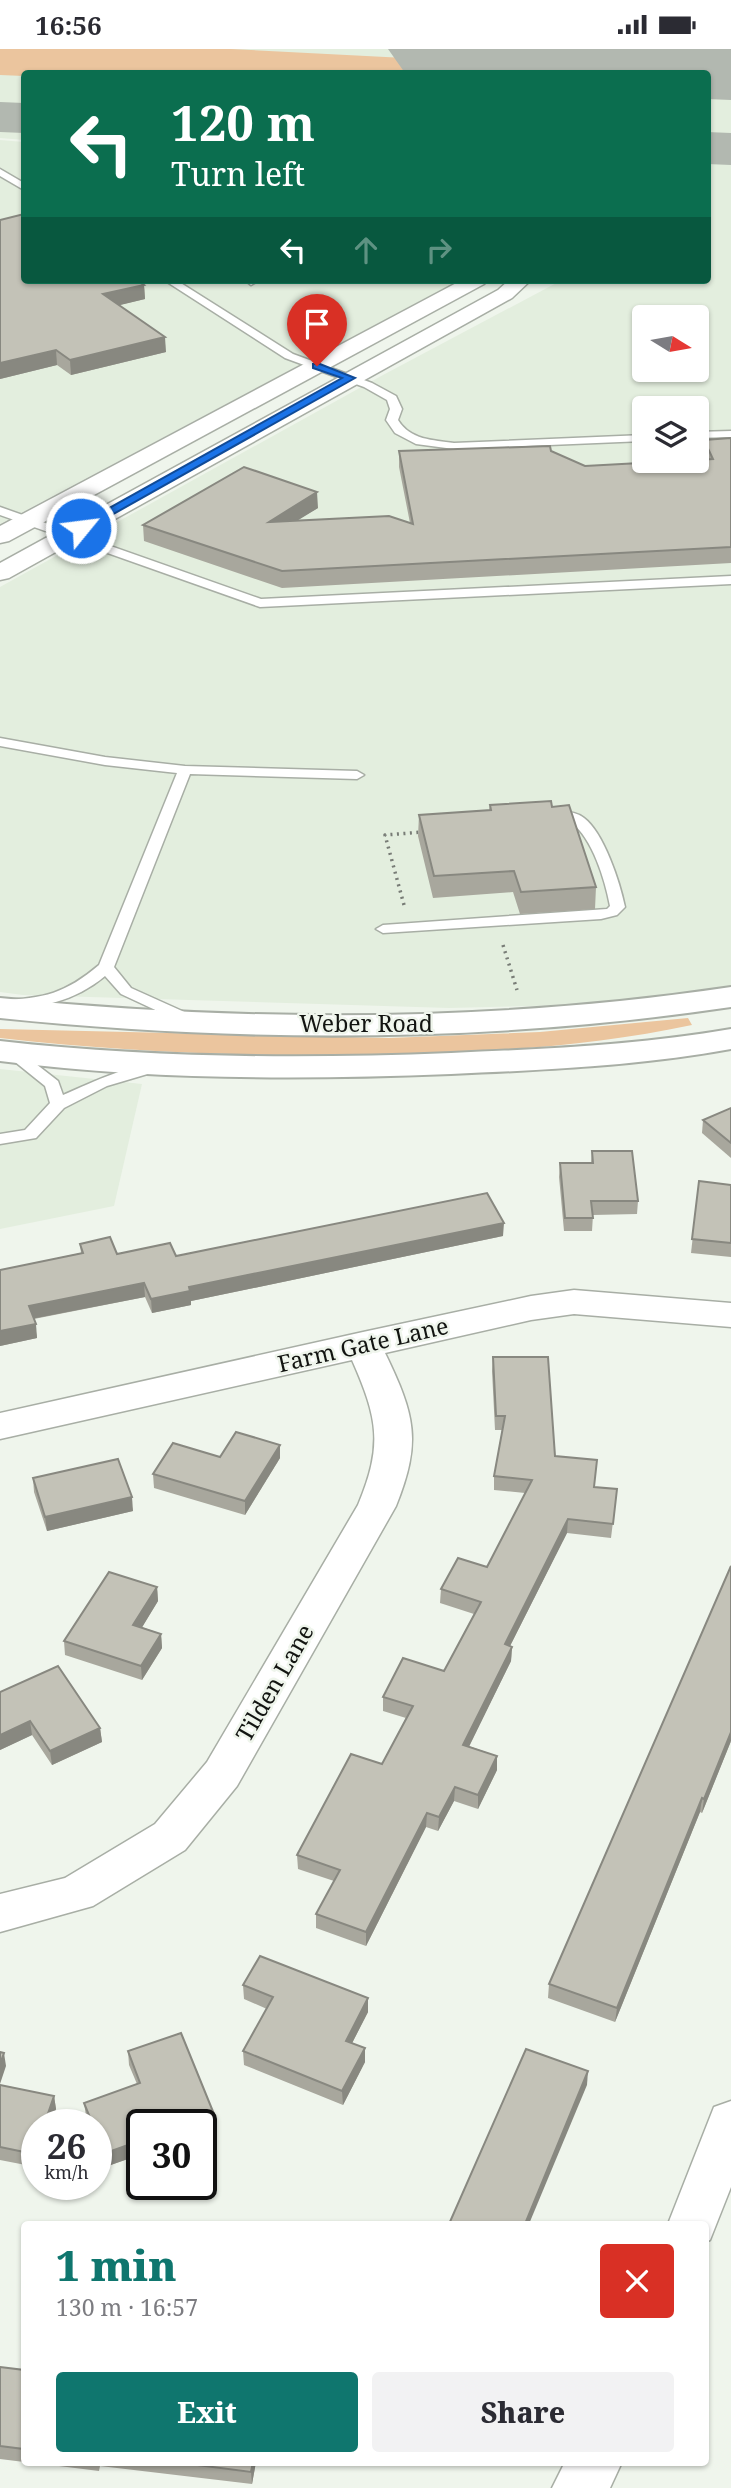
<!DOCTYPE html>
<html lang="en">
<head>
<meta charset="utf-8">
<style>
  body { margin:0; font-family:"Noto Serif",serif; background:#f2f2f3; color:#2b2b33; height:100vh; display:flex; flex-direction:column; font-size:26px; white-space:nowrap }
  * { box-sizing:border-box; margin:0 }
  p { font-size:23px; color:#7c7c81 }
  .icon { flex:none; width:38px; height:38px; fill:none; stroke:currentColor; stroke-width:2; stroke-linecap:round; stroke-linejoin:round }
  .map { position:relative; flex:1; overflow:hidden }
  .sheet { position:absolute; left:21px; top:2172px; width:688px; height:245px; display:flex; flex-direction:column; background:#fff; border-radius:7px; box-shadow:0 2px 5px #0004 }
  .sheet>* { flex:none }
  .banner { position:absolute; left:21px; top:21px; width:690px; height:214px; border-radius:7px; box-shadow:0 2px 5px #0004; background:#0b6e4f; color:#fff; overflow:hidden }
  .needle { width:46px; rotate:101deg }
  .tools { position:absolute; left:632px; top:256px; display:grid; gap:14px }
  .tools a { display:grid; place-items:center; width:77px; height:77px; border-radius:7px; background:#fff; box-shadow:0 2px 5px #0004; font-size:35px }
  .speed { position:absolute; left:21px; top:2060px; display:flex; gap:14px; font-size:35px; font-weight:700; text-align:center }
  .speed>* { display:grid; place-content:center; width:91px; height:91px; border-radius:50%; background:#fff; box-shadow:0 2px 5px #0004; line-height:1 }
  .speed small { font-size:18px; font-weight:400 }
  .speed .limit { border:4px solid #111; border-radius:10px; background:#fff; color:#111 }
  .pin { position:absolute; display:grid; place-items:center; width:60px; height:60px; color:#fff; margin:-72px -30px; border-radius:50% 50% 50% 0; rotate:-45deg; box-shadow:0 0 7px #0007 }
  .pin .icon { rotate:45deg }
  .me { position:absolute; width:77px; margin:-38px; rotate:61deg; stroke-linejoin:round; filter:drop-shadow(0 0 5px #0008) }
  .turn { display:flex; align-items:center; gap:24px; height:147px; padding:0 35px; font-size:32px }
  .turn .icon { width:91px; height:91px; stroke-width:2.5 }
  .turn b { display:block; font-size:49px; line-height:60px }
  .lanes { display:flex; align-items:center; height:66px; padding:0 35px; background:#0003; justify-content:center; gap:35px; direction:ltr }
  .lanes .off { opacity:.35 }
  .round { display:grid; place-items:center; flex:none; width:74px; height:74px; border-radius:7px; background:#f2f2f3 }
  .summary { display:flex; align-items:center; justify-content:space-between; height:119px; padding:0 35px }
  h1 { font-size:42px; font-weight:800; line-height:52px; color:#0f766e }
  .action { display:flex; gap:14px; margin-top:auto; padding:14px 35px }
  .action a { flex:1; height:80px; border-radius:7px; background:#0f766e; color:#fff; font-size:28px; font-weight:800; line-height:80px; text-align:center }
  .action a+a { background:#f2f2f3; color:#2b2b33 }
  .status { display:flex; justify-content:space-between; align-items:center; height:49px; padding:0 35px; background:#fff; direction:ltr }
  .status svg { height:19px; fill:currentColor }
  .map>svg:first-child { display:block }
  .built { fill:#e3eede; fill-rule:evenodd }
  .green { fill:#ebc59e }
  .lines { fill:none; stroke-linecap:round; stroke-linejoin:round }
  .taxiway { fill:#b2b8b0; fill-rule:evenodd }
  .runway { fill:#b2b8b0; fill-rule:evenodd }
  .service-casing { stroke:#a8aea5; stroke-width:3 }
  .minor-casing { stroke:#a8aea5; stroke-width:3 }
  .secondary-casing { stroke:#a8aea5; stroke-width:4 }
  .path { stroke:#787c76; stroke-width:3.5; stroke-dasharray:2 4.5; stroke-linecap:butt }
  .service { fill:#fff; fill-rule:evenodd }
  .minor { fill:#fff; fill-rule:evenodd }
  .secondary { fill:#fff; fill-rule:evenodd }
  .wall { fill:#a8a79d }
  .shaded-wall { fill:#888880 }
  .building { fill:#c3c2b7; stroke:#888880; stroke-width:2 }
  .route { fill:#1a73e8; stroke:#114b97; stroke-width:2 }
  .labels { text-anchor:middle; stroke-width:5; stroke-linejoin:round; paint-order:stroke }
  .street-label { font-size:23px; fill:#121411; stroke:#eff5ec }
</style>
</head>
<body>
<div class="status"><b>16:56</b><svg viewBox="0 0 49 12"><path d="M0 12V9h3v3zM5 12V6h3v6zM10 12V3h3v9zM15 12V0h3v12zM26 1h20v11H26zM47 4h2v5h-2z"/></svg></div>
<div class="map">
<svg width="731" height="2439" viewBox="0 0 731 2439">
  <rect width="100%" height="100%" fill="#eff5ec"/>
  <g class="built">
    <path d="M0,0H731V938L575,956L449,959L23,946L0,943V538L383,326L562,231H707V24H24V91L0,89ZM644,268H696V320H644ZM644,359H696V411H644Z"/>
    <path d="M0,91L24,93V231H460L0,475Z"/>
    <path d="M0,1020L142,1035L114,1157L0,1180Z"/>
  </g>
  <g class="green">
    <path d="M0,0H231L483,13L488,24H24V27L0,26Z"/>
    <path d="M688,969L692,976C588,998 482,1004 376,1006C250,1008 125,1003 0,989V980L389,989L540,983Z"/>
  </g>
  <g class="lines">
    <g class="taxiway">
      <path d="M493,0H537L539,3L531,24H483Z"/>
      <path d="M0,53L24,54V84L0,83Z"/>
      <path d="M707,83L731,84V116L707,115Z"/>
    </g>
    <path class="runway" d="M388,0H731V51L707,50V24H405Z"/>
    <defs>
      <g id="service">
        <path d="M0,120L24,134V141L0,127Z"/>
        <path d="M164,231H176L293,305L372,334L396,347L402,360L398,371C410,391 433,391 454,394L644,386V392L454,400L416,395L395,384L386,371L390,360L387,351L364,338L285,309Z"/>
        <path d="M245,231H255L256,233L251,236Z"/>
        <path d="M731,382V388L696,389V383Z"/>
        <path d="M0,458L261,550L731,527V535L260,558L0,466Z"/>
        <path d="M0,689L105,708L185,717L357,722L364,726L357,730L190,725L114,918L131,939L191,966L193,969L191,972H179L121,945L105,927C74,953 40,959 0,961V951C44,950 66,944 99,916L177,724L105,716L0,697Z"/>
        <path d="M552,763C563,762 575,762 584,769C604,784 620,834 625,858L617,866L601,870L383,884L376,880L383,876L607,860L610,857C605,831 593,790 571,773L547,770V764Z"/>
        <path d="M12,999L18,1001L58,1032L63,1046C83,1037 141,1010 161,1015L163,1018L161,1021L107,1037L64,1059L36,1089L0,1095V1085L25,1081L50,1054L45,1037L4,1004Z"/>
      </g>
      <g id="minor">
        <path d="M462,231H487L484,235L9,492L0,494V477Z"/>
        <path d="M509,231H531L512,249L9,529L0,531V514L498,241Z"/>
        <path d="M574,1241L731,1254V1278L574,1265L531,1271L385,1304C415,1366 422,1392 396,1457L237,1737L185,1801L93,1857L0,1883V1845L65,1829L155,1775L207,1713L358,1456C383,1396 378,1370 352,1311L0,1390V1364L363,1283L531,1247Z"/>
        <path d="M731,2052V2138L710,2191L705,2193V2175H668L714,2058Z"/>
        <path d="M565,2413H622L610,2439H552Z"/>
      </g>
      <g id="secondary">
        <path d="M731,938V958C490,994 242,994 0,969V949C242,973 490,974 731,938Z"/>
        <path d="M731,980V1000C638,1017 545,1021 451,1025C300,1031 150,1031 0,1012V992C150,1009 300,1010 451,1004C545,1000 638,996 731,980Z"/>
      </g>
    </defs>
    <use href="#service" class="service-casing"/>
    <use href="#minor" class="minor-casing"/>
    <use href="#secondary" class="secondary-casing"/>
    <g class="path">
      <path d="M404,856L385,786L423,783"/>
      <path d="M503,896L517,941"/>
    </g>
    <use href="#service" class="service"/>
    <use href="#minor" class="minor"/>
    <use href="#secondary" class="secondary"/>
  </g>
  <g class="wall">
    <path d="M0,171L144,236L145,250L119,256L166,303L71,326L57,316L0,330Z"/>
    <path d="M731,389V514L282,539L144,492L143,476L318,459L297,471L410,474L399,418V402H551L585,417L705,411L703,406L704,391Z"/>
    <path d="M490,756L552,758L596,838L595,860L520,865L513,843L433,849L418,787L419,766L489,761Z"/>
    <path d="M731,1059V1109L702,1084L703,1071Z"/>
    <path d="M592,1102L638,1152L637,1165L593,1166L592,1182H564L559,1128L560,1114H591Z"/>
    <path d="M699,1132L731,1136V1208L691,1204Z"/>
    <path d="M503,1187L191,1252V1256L152,1264L145,1248L34,1270L37,1289L0,1297V1221L81,1204L80,1195L117,1205L176,1207Z"/>
    <path d="M493,1308L555,1407L594,1438L617,1440L611,1489L567,1484L510,1597L512,1598L511,1612L469,1697L497,1707V1721L478,1760L454,1752L438,1782L426,1778L366,1897L316,1879V1865L334,1832L298,1820L297,1806L382,1715L406,1669L383,1662V1648L444,1622L474,1565L440,1554L441,1540L487,1518L525,1444L494,1441V1427L502,1381H495L492,1322Z"/>
    <path d="M220,1408L280,1409L245,1466L154,1439L153,1425Z"/>
    <path d="M33,1429L133,1462L47,1482L34,1443Z"/>
    <path d="M157,1538L158,1552L142,1578L161,1585L162,1599L142,1631L65,1606L64,1592Z"/>
    <path d="M0,1643L100,1679L102,1693L52,1716L32,1686L0,1701Z"/>
    <path d="M731,1692L702,1764L700,1763L615,1973L548,1949L549,1935Z"/>
    <path d="M243,1936L368,1949V1963L352,1994L365,2013L343,2056L244,2016L243,2002L267,1960L244,1950Z"/>
    <path d="M128,2002L214,2065L215,2079L201,2084V2076H142V2105L105,2118L96,2095V2076H89L86,2067L84,2054L137,2035L129,2016Z"/>
    <path d="M0,2036L54,2047L56,2060L37,2076L36,2118L0,2111Z"/>
    <path d="M0,2318L24,2321V2413L0,2410Z"/>
    <path d="M27,2413H256L252,2435L100,2417L99,2422Z"/>
  </g>
  <g class="shaded-wall">
    <path d="M144,236L145,250L104,260L103,245Z"/>
    <path d="M165,288L166,303L71,326L70,311Z"/>
    <path d="M56,301L57,316L0,330V314Z"/>
    <path d="M317,443L318,459L269,489V473Z"/>
    <path d="M504,1174L503,1187L191,1252V1256L152,1264L151,1250L189,1238Z"/>
    <path d="M144,1234L145,1248L31,1270L29,1257Z"/>
    <path d="M36,1275L37,1289L0,1297V1282Z"/>
    <path d="M280,1396V1409L245,1466V1452Z"/>
    <path d="M132,1448L133,1462L47,1482L45,1468Z"/>
    <path d="M568,1470L567,1484L504,1609L505,1595Z"/>
    <path d="M157,1538L158,1552L135,1590L133,1576Z"/>
    <path d="M161,1585L162,1599L142,1631L141,1617Z"/>
    <path d="M512,1598L511,1612L463,1710V1696Z"/>
    <path d="M30,1672L32,1686L0,1701V1686Z"/>
    <path d="M100,1679L102,1693L52,1716L50,1702Z"/>
    <path d="M731,1683V1692L702,1764L704,1750Z"/>
    <path d="M497,1707V1721L478,1760V1746Z"/>
    <path d="M455,1738L454,1752L438,1782L439,1768Z"/>
    <path d="M702,1749L700,1763L615,1973L617,1959Z"/>
    <path d="M427,1764L426,1778L366,1897V1883Z"/>
    <path d="M368,1949V1963L346,2006V1992Z"/>
    <path d="M365,1999V2013L343,2056L342,2042Z"/>
    <path d="M4,2004L6,2017L0,2035V2015Z"/>
    <path d="M588,2022L587,2036L529,2175H525Z"/>
    <path d="M54,2047L56,2060L51,2076H44Z"/>
    <path d="M214,2065L215,2079L201,2084V2076H185Z"/>
    <path d="M142,2091V2105L105,2118L103,2105Z"/>
    <path d="M37,2097V2117L36,2118L34,2105Z"/>
    <path d="M253,2413H256L252,2435L251,2423Z"/>
  </g>
  <g class="building">
    <path d="M24,165V231H137L144,236L103,245L165,288L70,311L56,301L0,314V171Z"/>
    <path d="M731,389V498L282,522L143,476L244,418L317,443L269,473L389,467L413,475L399,402L550,397L551,402L585,417L713,410L704,391Z"/>
    <path d="M551,752L552,758L569,756L596,838L521,843L514,822L434,827L419,766L491,761L490,756Z"/>
    <path d="M731,1059V1094L703,1071Z"/>
    <path d="M592,1102H632L638,1152H591L593,1169H565L560,1114H593Z"/>
    <path d="M699,1132L731,1136V1194L692,1190Z"/>
    <path d="M487,1144L504,1174L189,1238L190,1242L151,1250L144,1234L29,1257L36,1275L0,1282V1221L83,1204L80,1195L110,1188L117,1205L170,1194L176,1207Z"/>
    <path d="M493,1308H548L555,1407L597,1411L594,1438L617,1440L613,1475L568,1470L505,1595L512,1598L463,1696L497,1707L478,1746L455,1738L439,1768L427,1764L366,1883L316,1865L340,1821L297,1806L351,1705L382,1715L413,1657L383,1648L403,1609L444,1622L481,1553L441,1540L458,1509L487,1518L532,1431L494,1427L505,1367H496Z"/>
    <path d="M236,1383L280,1396L245,1452L153,1425L173,1394L220,1408Z"/>
    <path d="M118,1410L132,1448L45,1468L33,1429Z"/>
    <path d="M731,1517V1683L704,1750L702,1749L617,1959L549,1935Z"/>
    <path d="M109,1523L157,1538L133,1576L161,1585L141,1617L64,1592Z"/>
    <path d="M58,1617L100,1679L50,1702L30,1672L0,1686V1643Z"/>
    <path d="M260,1907L368,1949L346,1992L365,1999L342,2042L243,2002L273,1948L243,1936Z"/>
    <path d="M181,1984L214,2065L185,2076H142V2091L103,2105L96,2085V2076H93L84,2054L140,2034L128,2002Z"/>
    <path d="M526,2000L588,2022L525,2175H449Z"/>
    <path d="M0,2003L4,2004L0,2015Z"/>
    <path d="M0,2036L54,2047L44,2076H37V2097L34,2105L0,2098Z"/>
    <path d="M0,2318L24,2321V2400L0,2397Z"/>
    <path d="M174,2413H253L251,2423Z"/>
  </g>
  <path class="route" d="M313,315H320L355,329L85,481H77V477L342,329L313,319Z"/>
  <g class="labels">
    <g class="street-label">
      <text x="366" y="983">Weber Road</text>
      <text transform="translate(363 1296) rotate(-13)" y="8">Farm Gate Lane</text>
      <text transform="translate(275 1634) rotate(-60)" y="8">Tilden Lane</text>
    </g>
  </g>
</svg>
<div class="tools">
<a><svg class="needle" viewBox="-14 -14 28 28"><path d="M0-13l5 13h-10z" fill="#e53935"/><path d="M0 13l5-13h-10z" fill="#7c7c81"/></svg></a>
<a><svg class="icon" aria-label="layers" viewBox="0 0 24 24"><path d="M12 4l9 5-9 5-9-5zM3 14l9 5 9-5"/></svg></a>
</div>
<div class="speed"><div>26<small>km/h</small></div><div class="limit">30</div></div>
<div class="pin" style="left:317px;top:317px;background:#d93025"><svg class="icon" aria-label="arrive" viewBox="0 0 24 24"><path d="M6 21V4h12l-3 4 3 4H6"/></svg></div>
<svg class="me" style="left:81px;top:479px" viewBox="-20 -20 40 40"><circle r="17" fill="#1a73e8" stroke="#fff" stroke-width="3"/><path d="M0-11L8 9 0 5-8 9z" fill="#fff"/></svg>
<div class="banner">
<div class="turn"><svg class="icon" aria-label="left" viewBox="0 0 24 24"><path d="M17 20v-9H6M10 6l-5 5 5 5"/></svg><div><b>120 m</b>Turn left</div></div>
<div class="lanes"><svg class="icon" aria-label="left" viewBox="0 0 24 24"><path d="M17 20v-9H6M10 6l-5 5 5 5"/></svg><svg class="icon off" aria-label="ahead" viewBox="0 0 24 24"><path d="M12 20V5M6 11l6-6 6 6"/></svg><svg class="icon off" aria-label="right" viewBox="0 0 24 24"><path d="M7 20v-9h11M14 6l5 5-5 5"/></svg></div>
</div>
<section class="sheet">
<div class="summary"><div><h1>1 min</h1><p>130 m · 16:57</p></div><a class="round" style="background:#d93025;color:#fff"><svg class="icon" aria-label="close" viewBox="0 0 24 24"><path d="M6 6l12 12M18 6L6 18"/></svg></a></div>
<div class="action"><a>Exit</a><a>Share</a></div>
</section>
</div>
</body>
</html>
